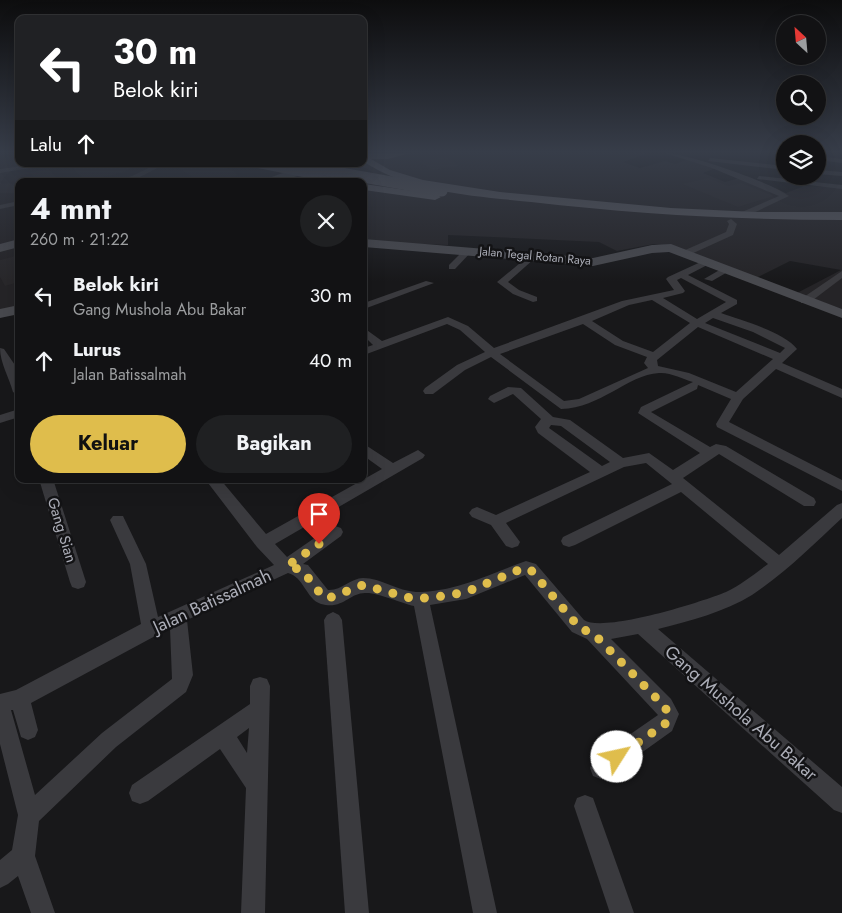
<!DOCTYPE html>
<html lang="id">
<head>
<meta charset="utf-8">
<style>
  body { margin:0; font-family:Jost,sans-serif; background:#1f2022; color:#f1f3f6; height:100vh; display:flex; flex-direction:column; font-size:19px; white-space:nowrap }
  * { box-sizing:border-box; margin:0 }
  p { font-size:16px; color:#9c9ea0 }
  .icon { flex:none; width:28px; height:28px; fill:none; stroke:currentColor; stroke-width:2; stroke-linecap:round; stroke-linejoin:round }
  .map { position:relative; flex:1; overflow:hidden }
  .drawer { position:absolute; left:15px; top:178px; width:352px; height:305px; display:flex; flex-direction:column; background:#121214; border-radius:10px; box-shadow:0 5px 20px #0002,0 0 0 1px #313234 }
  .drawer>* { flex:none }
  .banner { position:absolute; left:15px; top:15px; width:352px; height:152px; border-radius:10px; box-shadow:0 5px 20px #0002,0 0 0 1px #313234; background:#202124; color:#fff; overflow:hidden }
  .needle { width:32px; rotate:334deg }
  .controls { position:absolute; left:776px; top:15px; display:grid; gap:10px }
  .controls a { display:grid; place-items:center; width:50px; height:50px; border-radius:50%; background:#121214; box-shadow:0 5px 20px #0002,0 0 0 1px #313234; font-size:25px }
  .pin { position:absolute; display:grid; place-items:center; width:42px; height:42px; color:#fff; margin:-51px -21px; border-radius:50% 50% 50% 0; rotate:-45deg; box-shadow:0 0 5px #0007 }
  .pin .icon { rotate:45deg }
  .me { position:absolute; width:55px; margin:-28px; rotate:55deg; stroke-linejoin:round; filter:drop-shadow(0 0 4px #0008) }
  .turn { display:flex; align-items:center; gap:18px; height:105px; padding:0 15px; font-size:22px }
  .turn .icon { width:65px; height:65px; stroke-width:2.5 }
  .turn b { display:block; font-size:35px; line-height:42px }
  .then { display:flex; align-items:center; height:48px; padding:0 15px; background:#0003; gap:10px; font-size:19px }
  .round { display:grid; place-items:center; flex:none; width:52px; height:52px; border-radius:26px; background:#1f2022 }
  .summary { display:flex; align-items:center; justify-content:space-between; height:85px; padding:0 15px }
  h1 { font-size:30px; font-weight:700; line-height:38px }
  .cta { display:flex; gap:10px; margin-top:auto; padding:10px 15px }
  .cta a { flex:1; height:58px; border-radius:30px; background:#dfbd4c; color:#111; font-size:20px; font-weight:700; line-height:58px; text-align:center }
  .cta a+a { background:#1f2022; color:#f1f3f6 }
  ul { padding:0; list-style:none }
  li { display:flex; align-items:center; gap:15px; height:65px; padding:0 15px }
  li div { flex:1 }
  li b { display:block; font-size:19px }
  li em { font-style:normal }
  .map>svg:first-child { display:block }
  .built { fill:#252427 }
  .building { fill:#29282b }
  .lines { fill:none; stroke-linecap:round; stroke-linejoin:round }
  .street { fill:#3a3a3e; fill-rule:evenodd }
  .secondary { fill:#48494e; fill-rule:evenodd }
  .primary { fill:#56575d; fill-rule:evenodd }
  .primary-bridge { stroke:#56575d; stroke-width:11 }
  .route { stroke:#dfbd4c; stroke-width:9; stroke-dasharray:0 16.2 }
  .labels { text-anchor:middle; stroke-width:5; stroke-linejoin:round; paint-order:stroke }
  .far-street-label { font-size:12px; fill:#acaeb8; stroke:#131315 }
  .street-label { font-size:15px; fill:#acaeb8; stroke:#131315 }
  .near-street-label { font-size:18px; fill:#acaeb8; stroke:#131315 }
</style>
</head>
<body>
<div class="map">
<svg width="842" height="913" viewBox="0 0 842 913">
  <rect width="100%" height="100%" fill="#18181a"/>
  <path class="built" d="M0,153H19V164H364V153H648L623,162L640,168L665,161L675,164L689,159L716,168L703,173L725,182L747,176L786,193L804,186L842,187V309L797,293L841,270L790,261L754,279L679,247L654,244L617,251L599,242L448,235V245L364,242V181H19V310L0,314Z"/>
  <g class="building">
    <path d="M446,157L459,166L432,170L419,161Z"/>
    <path d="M79,164H140L121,173L86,181L70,166Z"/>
    <path d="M173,164L224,167L234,171L237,175L229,181H198Z"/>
    <path d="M49,169L59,181H37L30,172Z"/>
    <path d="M708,178L729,186L741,183L774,196L738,207L682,184Z"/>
    <path d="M0,183L19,184V193H0Z"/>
    <path d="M19,255V282L5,286L0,277V260Z"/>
  </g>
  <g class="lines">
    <g class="street">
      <path d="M665,153C686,153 773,183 789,196L749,215V218H743L742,212L779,196L712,168Z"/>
      <path d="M771,153H785V157L772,154Z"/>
      <path d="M818,156L842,159V163L818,160Z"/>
      <path d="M710,158L785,166V170L708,161Z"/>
      <path d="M37,164H53L0,173V169Z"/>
      <path d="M157,164H165L136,179L115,181L132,176Z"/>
      <path d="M818,170L842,172V176L818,174Z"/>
      <path d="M759,176L842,185V189L757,179Z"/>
      <path d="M19,201V205L0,209V205Z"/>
      <path d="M731,219L737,224L733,235L689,255H683V251L726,232L729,224L727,221Z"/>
      <path d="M466,248L473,250L455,269H449V265Z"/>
      <path d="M531,254L535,257L534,259L508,282L519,290L537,297V301L533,302L513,294L497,282Z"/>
      <path d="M705,260L713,262L688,275L737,300V304L721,313C740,320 785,332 797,349L782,363L842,389V398L776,369L743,399L729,422L842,480V491L717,427L716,424L731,399L698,385L697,389L651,412L710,447L716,444L726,446L814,498L816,502L814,506H804L719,454L683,478L779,555L837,505L842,503V518C813,545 785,573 752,595C725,612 689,621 658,629L842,787V813L834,810L638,634L611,639L671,699L679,714L672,731L609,776L601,779L593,776L590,768L593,760L658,715L587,639L572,632L525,575L466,599L430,605L497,913H473L414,606C401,603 377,592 365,593C349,593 343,610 321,604C306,599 304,577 288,573L187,620L193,675L186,692L116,747L39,821L35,856L55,913H31L18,876L8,884L0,888V860L12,850L18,815L0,744V694L16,690L141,624L130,564L110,520L113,516H123L146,564L158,617L274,565L257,547L205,479H220L266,534L382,469L364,456V444L393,463L418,450L425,455L423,458L275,544L287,557L329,528L335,526L341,528L343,532L341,536L303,564L308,565L328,590C341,591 351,578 363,578C381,578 398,591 416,592C456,592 489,574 526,561L536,564L584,620C604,633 702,602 726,592C741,585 754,574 768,564L681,492L575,545L569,547L563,545L561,541L563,537L672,484L646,463L624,467L506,523L520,542L518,546L512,548L506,546L491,525L472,517L469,513L472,509L477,507L496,515L590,472L538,433L535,427L541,419L513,394L494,403L488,399L490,396L508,387L521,388L553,417L570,420L623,458L649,453L673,470L700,453L638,413L641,407L693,382C683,379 670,372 659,373C627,375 601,408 561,409L491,357L465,370L433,394H425L423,391L425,388L457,365L485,352L460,330L447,324L364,355V348L373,345L364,336V328L382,341L448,317L468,326L494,348L622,301L674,290L666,279L668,277ZM681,278L726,302L697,319L663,298L683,293L685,291L677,280ZM652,300L690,323L653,352L623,341L592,321L629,305ZM713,318L753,332L785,348L780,353L705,323ZM583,324L615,345L647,357L644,363L648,368L579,399L564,401L500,354ZM698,327L773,359L736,392L689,373L658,366L657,360ZM551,425L561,426L610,462L602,466L549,428ZM170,628L172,679L102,733L35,795L11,710H13L21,737L28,740L35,737L38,730L31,703Z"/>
      <path d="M723,268L731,270L712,281L704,279Z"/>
      <path d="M842,271V278L809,303H801V299Z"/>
      <path d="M426,281L434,283L364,309V303Z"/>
      <path d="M0,348L4,349L19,371V396L13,392C9,377 0,363 0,348Z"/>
      <path d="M19,409V417L0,423V415Z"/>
      <path d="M39,479H53L86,582L84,587L78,589L72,587L70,582Z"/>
      <path d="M333,612L339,615L342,620L369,913H345L324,620L327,615Z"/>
      <path d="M260,677L267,679L270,686L265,913H241L246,788L220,749L148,801L140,804L132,801L129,793L132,785L250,704V686L253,679ZM249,728L247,753L237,737Z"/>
      <path d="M585,795L593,798L634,913H610L574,806L577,798Z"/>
    </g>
    <g class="secondary">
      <path d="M364,153H410L388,159H364Z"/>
      <path d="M307,164H319C305,177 279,182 261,181Z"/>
      <path d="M19,239V247L0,252V244Z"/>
      <path d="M364,239L593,258L652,245L671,244L842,309V318L669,252L652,253L593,266L364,247Z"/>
      <path d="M19,305V314L0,318V309Z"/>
    </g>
    <g class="primary">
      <path d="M364,155L390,170L423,180L500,192L671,208L756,212H842V220C738,220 635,214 531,202C475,196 412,193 364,162Z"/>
      <path d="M248,164H267L338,178L343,181H323L253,167Z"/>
      <path d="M364,184L435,194L441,197L435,200L364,190Z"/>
    </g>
    <path class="primary-bridge" d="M290,164L442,191"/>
  </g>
  <linearGradient id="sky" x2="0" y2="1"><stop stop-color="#0d0d0e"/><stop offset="0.54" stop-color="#373d49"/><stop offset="1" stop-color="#373d49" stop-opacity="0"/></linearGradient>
  <rect width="842" height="281" fill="url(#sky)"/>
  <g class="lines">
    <path class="route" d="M319,544L287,566L302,570L323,597L329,598L363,585L414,599L444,596L466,592L521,569H530L578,626L583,630L592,632L664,706L669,714L665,724L617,757"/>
  </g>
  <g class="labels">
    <g class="far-street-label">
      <text transform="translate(535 256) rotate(5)" y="4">Jalan Tegal Rotan Raya</text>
    </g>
    <g class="street-label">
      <text transform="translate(62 530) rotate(73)" y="5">Gang Sian</text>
    </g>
    <g class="near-street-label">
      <text transform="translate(212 601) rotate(-25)" y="6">Jalan Batissalmah</text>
      <text transform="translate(741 713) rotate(41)" y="6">Gang Mushola Abu Bakar</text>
    </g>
  </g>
</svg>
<div class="controls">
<a><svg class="needle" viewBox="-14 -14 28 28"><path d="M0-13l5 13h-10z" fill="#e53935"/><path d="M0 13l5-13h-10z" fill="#9c9ea0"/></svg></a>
<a><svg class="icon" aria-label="search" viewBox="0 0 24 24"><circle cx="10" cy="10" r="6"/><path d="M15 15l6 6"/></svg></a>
<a><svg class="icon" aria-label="layers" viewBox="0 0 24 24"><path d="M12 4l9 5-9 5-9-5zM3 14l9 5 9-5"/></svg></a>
</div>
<div class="pin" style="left:319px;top:544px;background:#d93025"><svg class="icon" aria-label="arrive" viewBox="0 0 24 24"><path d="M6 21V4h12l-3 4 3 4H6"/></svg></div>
<svg class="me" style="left:617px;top:757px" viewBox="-20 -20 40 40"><circle r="19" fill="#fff"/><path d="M0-13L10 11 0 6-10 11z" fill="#dfbd4c"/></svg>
<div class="banner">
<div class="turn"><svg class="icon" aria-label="left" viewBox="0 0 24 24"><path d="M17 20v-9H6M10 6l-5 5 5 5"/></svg><div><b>30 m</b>Belok kiri</div></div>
<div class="then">Lalu<svg class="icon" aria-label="ahead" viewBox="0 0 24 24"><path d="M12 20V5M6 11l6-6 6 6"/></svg></div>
</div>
<section class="drawer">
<div class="summary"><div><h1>4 mnt</h1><p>260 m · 21:22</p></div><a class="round"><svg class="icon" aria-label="close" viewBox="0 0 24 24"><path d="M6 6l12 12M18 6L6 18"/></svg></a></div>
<ul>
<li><svg class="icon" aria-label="left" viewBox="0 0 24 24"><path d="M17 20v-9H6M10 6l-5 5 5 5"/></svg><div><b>Belok kiri</b><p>Gang Mushola Abu Bakar</p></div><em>30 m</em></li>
<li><svg class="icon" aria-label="ahead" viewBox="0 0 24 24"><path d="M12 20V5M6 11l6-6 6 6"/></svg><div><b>Lurus</b><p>Jalan Batissalmah</p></div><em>40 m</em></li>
</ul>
<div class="cta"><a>Keluar</a><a>Bagikan</a></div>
</section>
</div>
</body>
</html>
